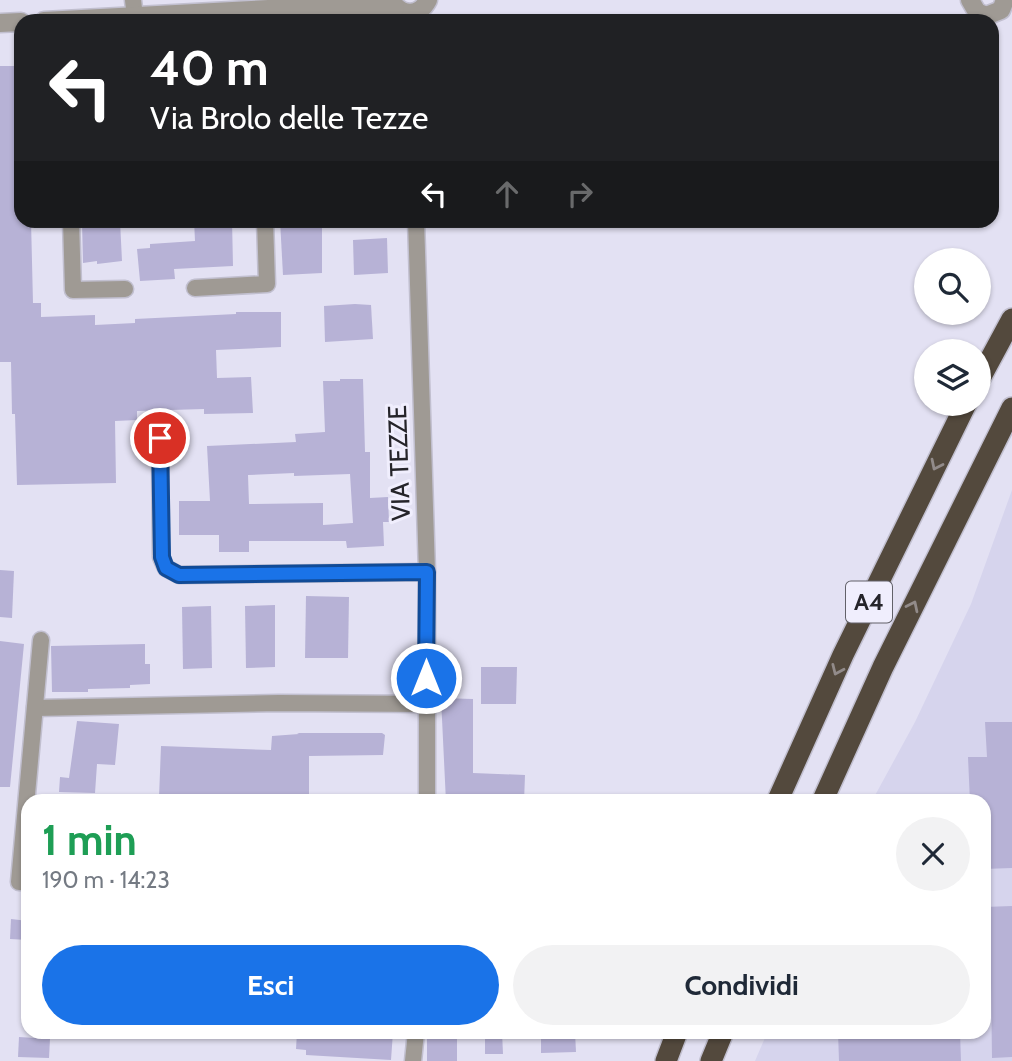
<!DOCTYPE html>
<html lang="it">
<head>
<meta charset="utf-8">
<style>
  body { margin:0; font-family:Cabin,sans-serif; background:#f2f2f3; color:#1f2937; height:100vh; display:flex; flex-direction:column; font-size:26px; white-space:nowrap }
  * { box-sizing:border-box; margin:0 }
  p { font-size:23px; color:#747a83 }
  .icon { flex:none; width:38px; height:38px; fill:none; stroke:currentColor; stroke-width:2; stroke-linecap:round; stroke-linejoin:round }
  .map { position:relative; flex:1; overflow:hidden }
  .drawer { position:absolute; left:21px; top:794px; width:970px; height:245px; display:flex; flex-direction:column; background:#fff; border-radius:21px; box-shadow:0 2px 5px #0004 }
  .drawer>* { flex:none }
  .banner { position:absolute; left:14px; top:14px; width:985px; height:214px; border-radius:21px; box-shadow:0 2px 5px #0004; background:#202124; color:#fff; overflow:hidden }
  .buttons { position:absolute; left:914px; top:248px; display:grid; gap:14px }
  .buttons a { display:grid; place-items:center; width:77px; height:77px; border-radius:50%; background:#fff; box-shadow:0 2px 5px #0004; font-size:35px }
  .pin { position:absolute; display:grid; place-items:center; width:60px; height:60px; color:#fff; margin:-30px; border:4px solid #fff; border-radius:50%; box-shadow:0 2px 7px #0007 }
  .me { position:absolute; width:77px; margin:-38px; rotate:0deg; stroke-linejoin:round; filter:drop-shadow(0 0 5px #0008) }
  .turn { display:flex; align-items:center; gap:24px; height:147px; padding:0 21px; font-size:32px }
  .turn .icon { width:91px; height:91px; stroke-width:2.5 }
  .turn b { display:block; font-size:49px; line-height:60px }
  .lanes { display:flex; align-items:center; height:66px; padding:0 21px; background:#0003; justify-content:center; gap:35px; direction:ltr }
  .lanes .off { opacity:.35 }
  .round { display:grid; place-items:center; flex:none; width:74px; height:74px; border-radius:37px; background:#f2f2f3 }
  .overview { display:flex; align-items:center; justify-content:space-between; height:119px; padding:0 21px }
  h1 { font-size:42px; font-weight:700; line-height:52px; color:#1e9e55 }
  .action { display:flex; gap:14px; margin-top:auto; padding:14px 21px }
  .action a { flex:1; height:80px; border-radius:42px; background:#1a73e8; color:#fff; font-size:28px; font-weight:700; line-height:80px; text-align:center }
  .action a+a { background:#f2f2f3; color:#1f2937 }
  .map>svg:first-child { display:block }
  .built { fill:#d6d4ed }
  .building { fill:#b7b2d6; fill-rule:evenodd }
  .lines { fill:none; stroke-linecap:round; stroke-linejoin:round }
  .minor-casing { stroke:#c1bfcf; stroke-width:19 }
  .tertiary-casing { stroke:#c1bfcf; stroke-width:21 }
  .motorway-casing { stroke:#c1bfcf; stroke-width:24 }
  .minor { stroke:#9f9a94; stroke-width:16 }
  .tertiary { stroke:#9f9a94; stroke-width:18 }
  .motorway { stroke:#53493d; stroke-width:21 }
  .oneway { stroke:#928b8a }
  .route-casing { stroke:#114b97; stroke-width:18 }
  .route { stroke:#1a73e8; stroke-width:12 }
  .labels { text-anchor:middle; stroke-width:6; stroke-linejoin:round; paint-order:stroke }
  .shield { fill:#f0eefd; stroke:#626169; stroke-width:2 }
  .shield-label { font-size:24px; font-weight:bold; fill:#25242a }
  .street-label { font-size:26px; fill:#25242a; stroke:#f0eefd }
</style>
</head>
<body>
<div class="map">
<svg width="1012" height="1061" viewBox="0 0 1012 1061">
  <rect width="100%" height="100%" fill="#e3e1f3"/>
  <path class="built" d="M1012,490V1061H755L767,1033L984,1032V802L872,801L915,722L971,604Z"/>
  <g class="building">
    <path d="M0,66H21V220H31L33,303H41V317L95,315V325L135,323V319L236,314V312H281V347L216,350L217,378L251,377L253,413L204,414V409L137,411V420L115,421L116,483L17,485L15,414H12L11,362H0Z"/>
    <path d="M194,220H232L233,266L174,269L175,279L140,281L137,249L150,248V244L195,241Z"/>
    <path d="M280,220H322V273L283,275Z"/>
    <path d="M120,221L122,261L97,264V261L83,263L82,222Z"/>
    <path d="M387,238L388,273L354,275L353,240Z"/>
    <path d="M355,304L371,305L373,339L325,342L324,306Z"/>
    <path d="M340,379H363L365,452H370V498L388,497L389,522H383L384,546L347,548L346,541H249V552H219V535H179V501H210L207,446L296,442L295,434L325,432L323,381H340ZM294,473V476L350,474L353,523L323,525V503L249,504L248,475Z"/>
    <path d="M0,570L14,571L12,618L0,617Z"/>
    <path d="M306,596L349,597L348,658H305Z"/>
    <path d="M275,605V667L246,668L245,606Z"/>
    <path d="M211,606L212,668L183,669L182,607Z"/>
    <path d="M0,641L24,644L10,787H0Z"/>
    <path d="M145,644V664H150V684L130,685V688L88,689V692H52L51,646Z"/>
    <path d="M481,667H517L516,704H481Z"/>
    <path d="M441,698L473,699V773L525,775L524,802H509V796L474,795V802H446Z"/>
    <path d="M77,721L119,724L115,765L97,764L95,793L59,792L60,777L69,778Z"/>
    <path d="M985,722H1012V868L984,869V802H970L968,757H987Z"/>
    <path d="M297,733H382L385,735L383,755L309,756V802L159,798L161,746L271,750L272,736L299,734Z"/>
    <path d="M1012,906V1057L992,1058L991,983H984V907Z"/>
    <path d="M11,919L28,921V940L10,939Z"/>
    <path d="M297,1032H393L391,1060L306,1055V1050L296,1049Z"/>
    <rect x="427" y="1032" width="30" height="29"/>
    <path d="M485,1032H502L503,1054H485Z"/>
    <path d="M541,1032H575L576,1052L541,1053Z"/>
    <path d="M838,1032H960L961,1061H839Z"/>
    <path d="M19,1037L50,1039L49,1058L18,1057Z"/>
  </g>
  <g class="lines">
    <defs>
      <g id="minor">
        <path d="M133,0L135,17"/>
        <path d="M71,220L73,290L125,289"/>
        <path d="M416,220L427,572V802"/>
        <path d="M195,288L267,284L265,220"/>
        <path d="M160,438L161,557L166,568L179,575L427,572"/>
        <path d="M35,708L279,703L426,704"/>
        <path d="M28,882H19L41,640"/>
        <path d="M413,1061L416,1032"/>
      </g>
      <g id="tertiary">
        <path d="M391,0C400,16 419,18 428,0"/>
        <path d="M970,0L977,12L986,16L1001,10L1005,0"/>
        <path d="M44,21L343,5L395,8"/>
        <path d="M0,23L21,22"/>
      </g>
      <g id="motorway">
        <path d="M978,382L1012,319"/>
        <path d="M777,802L843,655L966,404"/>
        <path d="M822,802L883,667L1012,408"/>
        <path d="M666,1061L677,1032"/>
        <path d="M711,1061L723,1032"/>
      </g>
    </defs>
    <use href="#minor" class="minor-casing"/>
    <use href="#tertiary" class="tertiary-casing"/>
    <use href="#motorway" class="motorway-casing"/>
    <use href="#minor" class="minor"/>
    <use href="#tertiary" class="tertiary"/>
    <use href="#motorway" class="motorway"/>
  </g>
  <defs><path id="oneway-chevron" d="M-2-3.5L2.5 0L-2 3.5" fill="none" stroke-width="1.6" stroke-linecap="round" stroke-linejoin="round" transform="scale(1.75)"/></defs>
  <g class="oneway">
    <use href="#oneway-chevron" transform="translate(936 465) rotate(116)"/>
    <use href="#oneway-chevron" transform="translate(913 606) rotate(-64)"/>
    <use href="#oneway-chevron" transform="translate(837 670) rotate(114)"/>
  </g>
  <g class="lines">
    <defs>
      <path id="route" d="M160,438L162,557L166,568L179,575L427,572L426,678"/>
    </defs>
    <use href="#route" class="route-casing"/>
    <use href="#route" class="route"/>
  </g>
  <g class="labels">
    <rect class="shield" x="846" y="581.5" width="46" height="41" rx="5"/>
    <g class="shield-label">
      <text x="869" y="610">A4</text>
    </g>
    <g class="street-label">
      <text transform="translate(399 463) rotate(-92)" y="9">VIA TEZZE</text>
    </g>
  </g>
</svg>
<div class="buttons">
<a><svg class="icon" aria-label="search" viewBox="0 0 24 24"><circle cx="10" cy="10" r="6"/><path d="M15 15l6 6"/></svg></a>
<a><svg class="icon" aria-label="layers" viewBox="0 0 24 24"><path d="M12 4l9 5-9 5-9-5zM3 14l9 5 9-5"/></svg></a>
</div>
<div class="pin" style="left:160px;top:438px;background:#d93025"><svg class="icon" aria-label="arrive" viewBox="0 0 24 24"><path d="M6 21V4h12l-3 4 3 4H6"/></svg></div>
<svg class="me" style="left:426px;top:678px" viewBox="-20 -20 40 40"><circle r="17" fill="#1a73e8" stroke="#fff" stroke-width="3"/><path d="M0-11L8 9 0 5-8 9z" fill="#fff"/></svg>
<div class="banner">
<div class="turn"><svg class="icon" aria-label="left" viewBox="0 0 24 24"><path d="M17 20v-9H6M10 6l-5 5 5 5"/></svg><div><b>40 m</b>Via Brolo delle Tezze</div></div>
<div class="lanes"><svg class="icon" aria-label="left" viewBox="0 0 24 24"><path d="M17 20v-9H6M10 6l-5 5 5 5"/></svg><svg class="icon off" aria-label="ahead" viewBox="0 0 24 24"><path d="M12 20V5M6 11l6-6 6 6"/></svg><svg class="icon off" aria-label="right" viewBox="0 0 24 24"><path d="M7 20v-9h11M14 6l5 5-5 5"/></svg></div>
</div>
<section class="drawer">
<div class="overview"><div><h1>1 min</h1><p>190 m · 14:23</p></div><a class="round"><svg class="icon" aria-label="close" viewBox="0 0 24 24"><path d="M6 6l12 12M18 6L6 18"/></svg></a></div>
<div class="action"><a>Esci</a><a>Condividi</a></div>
</section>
</div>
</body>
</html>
